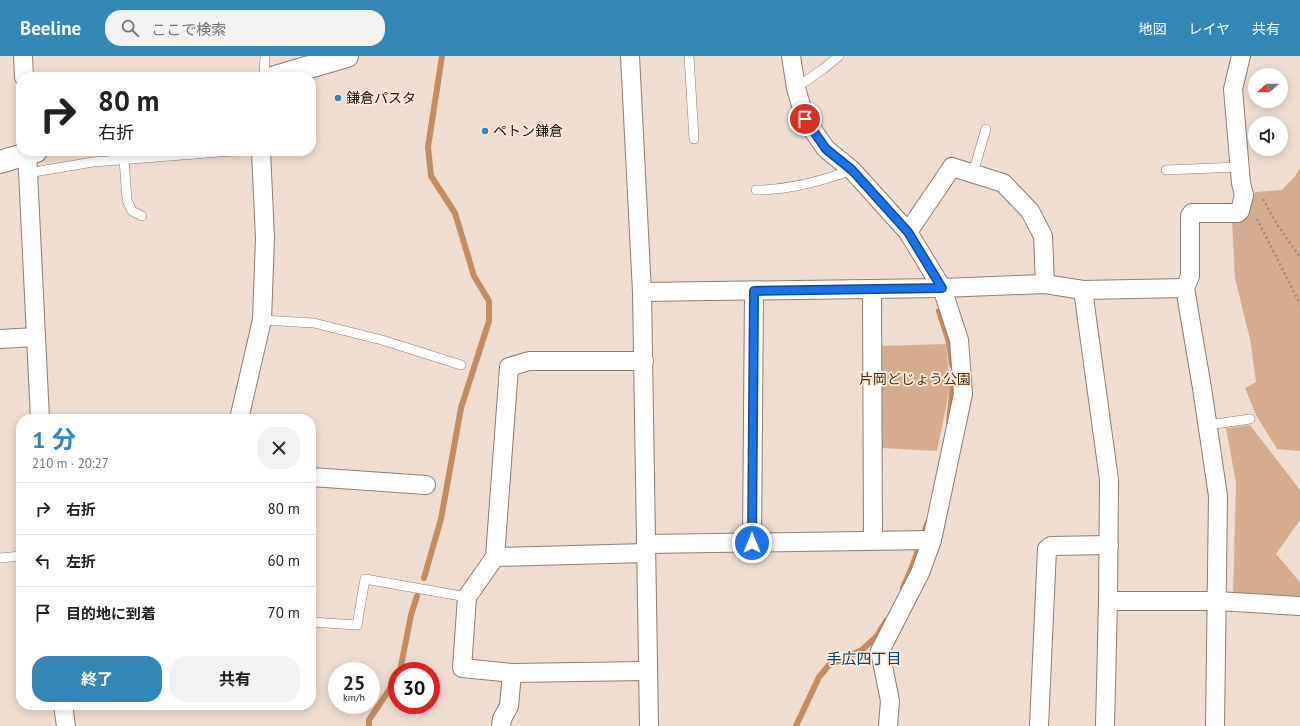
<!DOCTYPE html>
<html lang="ja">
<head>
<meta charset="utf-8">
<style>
  body { margin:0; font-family:"PT Sans","Noto Sans JP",sans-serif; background:#f2f2f2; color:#202124; height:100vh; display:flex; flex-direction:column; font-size:15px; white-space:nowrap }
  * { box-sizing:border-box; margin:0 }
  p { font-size:13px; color:#757577 }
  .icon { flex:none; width:22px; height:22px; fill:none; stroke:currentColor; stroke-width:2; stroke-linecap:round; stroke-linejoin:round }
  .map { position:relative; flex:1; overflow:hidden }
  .panel { position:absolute; left:16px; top:358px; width:300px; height:296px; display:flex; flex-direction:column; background:#fff; border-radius:16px; box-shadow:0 2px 10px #0003 }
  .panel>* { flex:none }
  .hud { position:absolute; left:16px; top:16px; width:300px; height:84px; border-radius:16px; box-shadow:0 2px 10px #0003; background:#fff; color:#202124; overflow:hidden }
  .needle { width:26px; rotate:250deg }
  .controls { position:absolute; left:1248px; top:12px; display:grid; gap:8px }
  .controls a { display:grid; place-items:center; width:40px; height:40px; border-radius:50%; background:#fff; box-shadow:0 2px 10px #0003; font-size:20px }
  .speed { position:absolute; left:328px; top:606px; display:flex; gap:8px; font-size:20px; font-weight:700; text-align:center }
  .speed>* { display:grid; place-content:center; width:52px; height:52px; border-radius:50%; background:#fff; box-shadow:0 2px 10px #0003; line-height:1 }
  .speed small { font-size:10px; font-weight:400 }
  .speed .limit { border:6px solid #d22; background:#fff; color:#111 }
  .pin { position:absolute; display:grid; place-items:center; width:34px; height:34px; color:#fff; margin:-17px; border:2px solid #fff; border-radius:50%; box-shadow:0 1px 4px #0007 }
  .me { position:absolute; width:44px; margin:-22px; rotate:0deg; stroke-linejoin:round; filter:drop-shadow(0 0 3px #0008) }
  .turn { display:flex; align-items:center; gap:14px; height:84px; padding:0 16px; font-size:18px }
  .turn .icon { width:52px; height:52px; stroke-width:2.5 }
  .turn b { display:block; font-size:28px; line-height:34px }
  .round { display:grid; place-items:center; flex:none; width:42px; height:42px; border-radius:16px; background:#f2f2f2 }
  .overview { display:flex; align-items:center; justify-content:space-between; height:68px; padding:0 16px }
  h1 { font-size:24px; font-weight:700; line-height:30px; color:#3287b7 }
  .primary-button { display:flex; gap:8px; margin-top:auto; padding:8px 16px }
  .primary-button a { flex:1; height:46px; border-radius:16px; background:#3287b7; color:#fff; font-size:16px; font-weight:700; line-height:46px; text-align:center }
  .primary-button a+a { background:#f2f2f2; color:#202124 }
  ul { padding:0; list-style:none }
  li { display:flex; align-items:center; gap:12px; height:52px; padding:0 16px; border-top:1px solid #e0e0e0 }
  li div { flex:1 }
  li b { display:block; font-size:15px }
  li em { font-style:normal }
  header { display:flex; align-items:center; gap:24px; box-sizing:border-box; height:56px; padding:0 20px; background:#3287b7; color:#fff }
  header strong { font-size:19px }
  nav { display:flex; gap:22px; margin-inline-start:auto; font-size:14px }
  .search { width:280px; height:36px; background:#f2f2f2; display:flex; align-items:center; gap:10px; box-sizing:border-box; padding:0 14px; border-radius:16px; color:#757577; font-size:15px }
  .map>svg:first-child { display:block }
  .green { fill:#d6ac8e }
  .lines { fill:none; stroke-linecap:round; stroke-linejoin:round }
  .stream { stroke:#c48c62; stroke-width:6 }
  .service-casing { stroke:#8c7d72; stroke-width:10 }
  .minor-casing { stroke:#8c7d72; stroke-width:20 }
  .secondary-casing { stroke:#8c7d72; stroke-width:24 }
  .path { stroke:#978a81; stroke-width:2.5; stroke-dasharray:2 3; stroke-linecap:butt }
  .service { stroke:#fff; stroke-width:9 }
  .minor { stroke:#fff; stroke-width:18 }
  .secondary { stroke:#fff; stroke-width:22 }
  .route-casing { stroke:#114b97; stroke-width:10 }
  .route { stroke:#1a73e8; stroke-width:7 }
  .poi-dot { fill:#3287b7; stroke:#fcebde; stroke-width:1.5 }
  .labels { text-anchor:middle; stroke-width:3.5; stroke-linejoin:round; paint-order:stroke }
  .poi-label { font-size:14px; fill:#19130f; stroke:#fcebde; text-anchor:start }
  .park-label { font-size:14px; fill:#532d0c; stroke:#fcebde }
  .neighbourhood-label { font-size:15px; fill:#004363; stroke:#fcebde }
</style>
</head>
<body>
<header>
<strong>Beeline</strong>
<div class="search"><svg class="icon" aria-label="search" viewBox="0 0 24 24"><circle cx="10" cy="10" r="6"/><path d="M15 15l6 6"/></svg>ここで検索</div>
<nav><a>地図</a><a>レイヤ</a><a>共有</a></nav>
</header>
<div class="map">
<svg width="1300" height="670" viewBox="0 0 1300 670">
  <rect width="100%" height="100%" fill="#efddd1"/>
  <g class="green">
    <path d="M1300,112V395L1277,393L1256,359L1245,332L1256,326L1250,283L1235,222L1232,165C1244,158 1251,150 1255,136L1282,134L1296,119Z"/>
    <path d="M946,288L950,331L937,395L882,392L881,290Z"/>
    <path d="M1250,369L1300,434V464L1276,498L1300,526V541L1233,539L1236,427L1226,372Z"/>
  </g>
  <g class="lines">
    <g class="stream">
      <path d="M939,255L949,286L952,309"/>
      <path d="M949,365L954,322"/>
      <path d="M424,522L441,463L461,352L489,265V245L474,220L455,157L431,120L428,91L442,0"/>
      <path d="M903,532L912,511L928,466"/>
      <path d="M400,615L411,559L417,540"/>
      <path d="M369,670V664L397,622"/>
      <path d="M796,670L819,621L829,609L862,594L876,581L886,565"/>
    </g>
    <defs>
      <g id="service">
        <path d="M689,0L694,83"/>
        <path d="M264,21L265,0"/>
        <path d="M796,32L823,13L839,0"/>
        <path d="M124,103L127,144L132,155L142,160"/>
        <path d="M1166,114L1239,111"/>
        <path d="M28,117L93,106L233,95"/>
        <path d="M973,117L986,73"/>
        <path d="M756,134C788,134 822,125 852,114"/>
        <path d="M262,264L314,267L382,284L461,309"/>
        <path d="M1208,369L1250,363"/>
        <path d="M0,502L21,500"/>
        <path d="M311,566L357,569L365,523L467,541"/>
      </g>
      <g id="minor">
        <path d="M23,0L24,21"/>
        <path d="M630,0L642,236L649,670"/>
        <path d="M791,0L796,32L805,63L826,93L852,114L908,176L942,232L959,284L963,338L932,484L920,517L880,595L890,645L888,670"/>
        <path d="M27,95L40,363"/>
        <path d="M1240,155L1244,139L1241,127L1233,33L1241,0"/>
        <path d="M908,176L952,111L1003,127L1030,155L1043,180L1045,228"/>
        <path d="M872,233L873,484"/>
        <path d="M1083,234L1109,424L1108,545L1105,670"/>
        <path d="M642,236L942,232L1045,228L1083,234L1185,232"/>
        <path d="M0,283L36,281"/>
        <path d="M644,305H529L509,311L495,501L467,541L462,612L512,617L646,615"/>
        <path d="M239,363L262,264L265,182L261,95"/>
        <path d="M311,421L426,429"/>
        <path d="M752,487L754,235"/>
        <path d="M646,488L932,484"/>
        <path d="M495,501L646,497"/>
        <path d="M1108,545H1217L1300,550"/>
        <path d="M63,649L66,670"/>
        <path d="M501,670L502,663L509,650L512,617"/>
        <path d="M1039,670L1047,493L1051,490L1109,489"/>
        <path d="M1215,670L1218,440L1202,332L1185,232L1190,220V160L1192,157H1238"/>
      </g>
      <g id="secondary">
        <path d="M275,21L347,0"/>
        <path d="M0,106L36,95"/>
      </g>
    </defs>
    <use href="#service" class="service-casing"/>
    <use href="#minor" class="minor-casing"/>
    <use href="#secondary" class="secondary-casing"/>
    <g class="path">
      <path d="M1263,143L1278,170L1300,201"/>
      <path d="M1257,163L1300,248"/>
    </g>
    <use href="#service" class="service"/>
    <use href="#minor" class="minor"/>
    <use href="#secondary" class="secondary"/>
  </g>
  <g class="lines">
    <defs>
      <path id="route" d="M752,487L754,235L942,232L908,176L852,114L826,93L805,63"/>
    </defs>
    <use href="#route" class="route-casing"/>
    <use href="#route" class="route"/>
  </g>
  <g class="poi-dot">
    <circle cx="338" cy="42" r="4"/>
    <circle cx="485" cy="75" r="4"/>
  </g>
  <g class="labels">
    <g class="poi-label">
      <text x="346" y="47">鎌倉パスタ</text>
      <text x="493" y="80">ペトン鎌倉</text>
    </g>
    <g class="park-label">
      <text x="915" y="328">片岡どじょう公園</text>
    </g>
    <g class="neighbourhood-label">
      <text x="864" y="608">手広四丁目</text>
    </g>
  </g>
</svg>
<div class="controls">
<a><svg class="needle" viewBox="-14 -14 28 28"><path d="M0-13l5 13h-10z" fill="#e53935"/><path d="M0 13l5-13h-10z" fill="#757577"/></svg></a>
<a><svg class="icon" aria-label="sound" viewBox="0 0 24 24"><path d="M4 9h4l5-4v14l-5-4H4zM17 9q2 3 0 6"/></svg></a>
</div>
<div class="speed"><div>25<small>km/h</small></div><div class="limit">30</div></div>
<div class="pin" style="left:805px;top:63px;background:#d93025"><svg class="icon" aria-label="arrive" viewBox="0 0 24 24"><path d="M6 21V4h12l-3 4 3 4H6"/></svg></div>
<svg class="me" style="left:752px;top:487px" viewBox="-20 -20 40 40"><circle r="17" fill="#1a73e8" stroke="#fff" stroke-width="3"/><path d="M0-11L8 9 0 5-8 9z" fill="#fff"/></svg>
<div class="hud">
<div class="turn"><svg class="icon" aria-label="right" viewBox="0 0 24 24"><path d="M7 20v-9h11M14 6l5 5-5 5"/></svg><div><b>80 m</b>右折</div></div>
</div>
<section class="panel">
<div class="overview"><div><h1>1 分</h1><p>210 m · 20:27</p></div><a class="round"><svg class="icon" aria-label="close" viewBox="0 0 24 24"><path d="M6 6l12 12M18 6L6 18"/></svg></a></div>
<ul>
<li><svg class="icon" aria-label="right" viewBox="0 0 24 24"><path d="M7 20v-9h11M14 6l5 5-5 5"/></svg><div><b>右折</b></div><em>80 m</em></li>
<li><svg class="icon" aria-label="left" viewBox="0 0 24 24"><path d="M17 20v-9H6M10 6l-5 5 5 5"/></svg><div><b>左折</b></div><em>60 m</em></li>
<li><svg class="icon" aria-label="arrive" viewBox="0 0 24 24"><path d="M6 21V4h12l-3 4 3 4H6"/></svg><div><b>目的地に到着</b></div><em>70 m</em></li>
</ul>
<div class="primary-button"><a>終了</a><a>共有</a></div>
</section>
</div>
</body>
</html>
